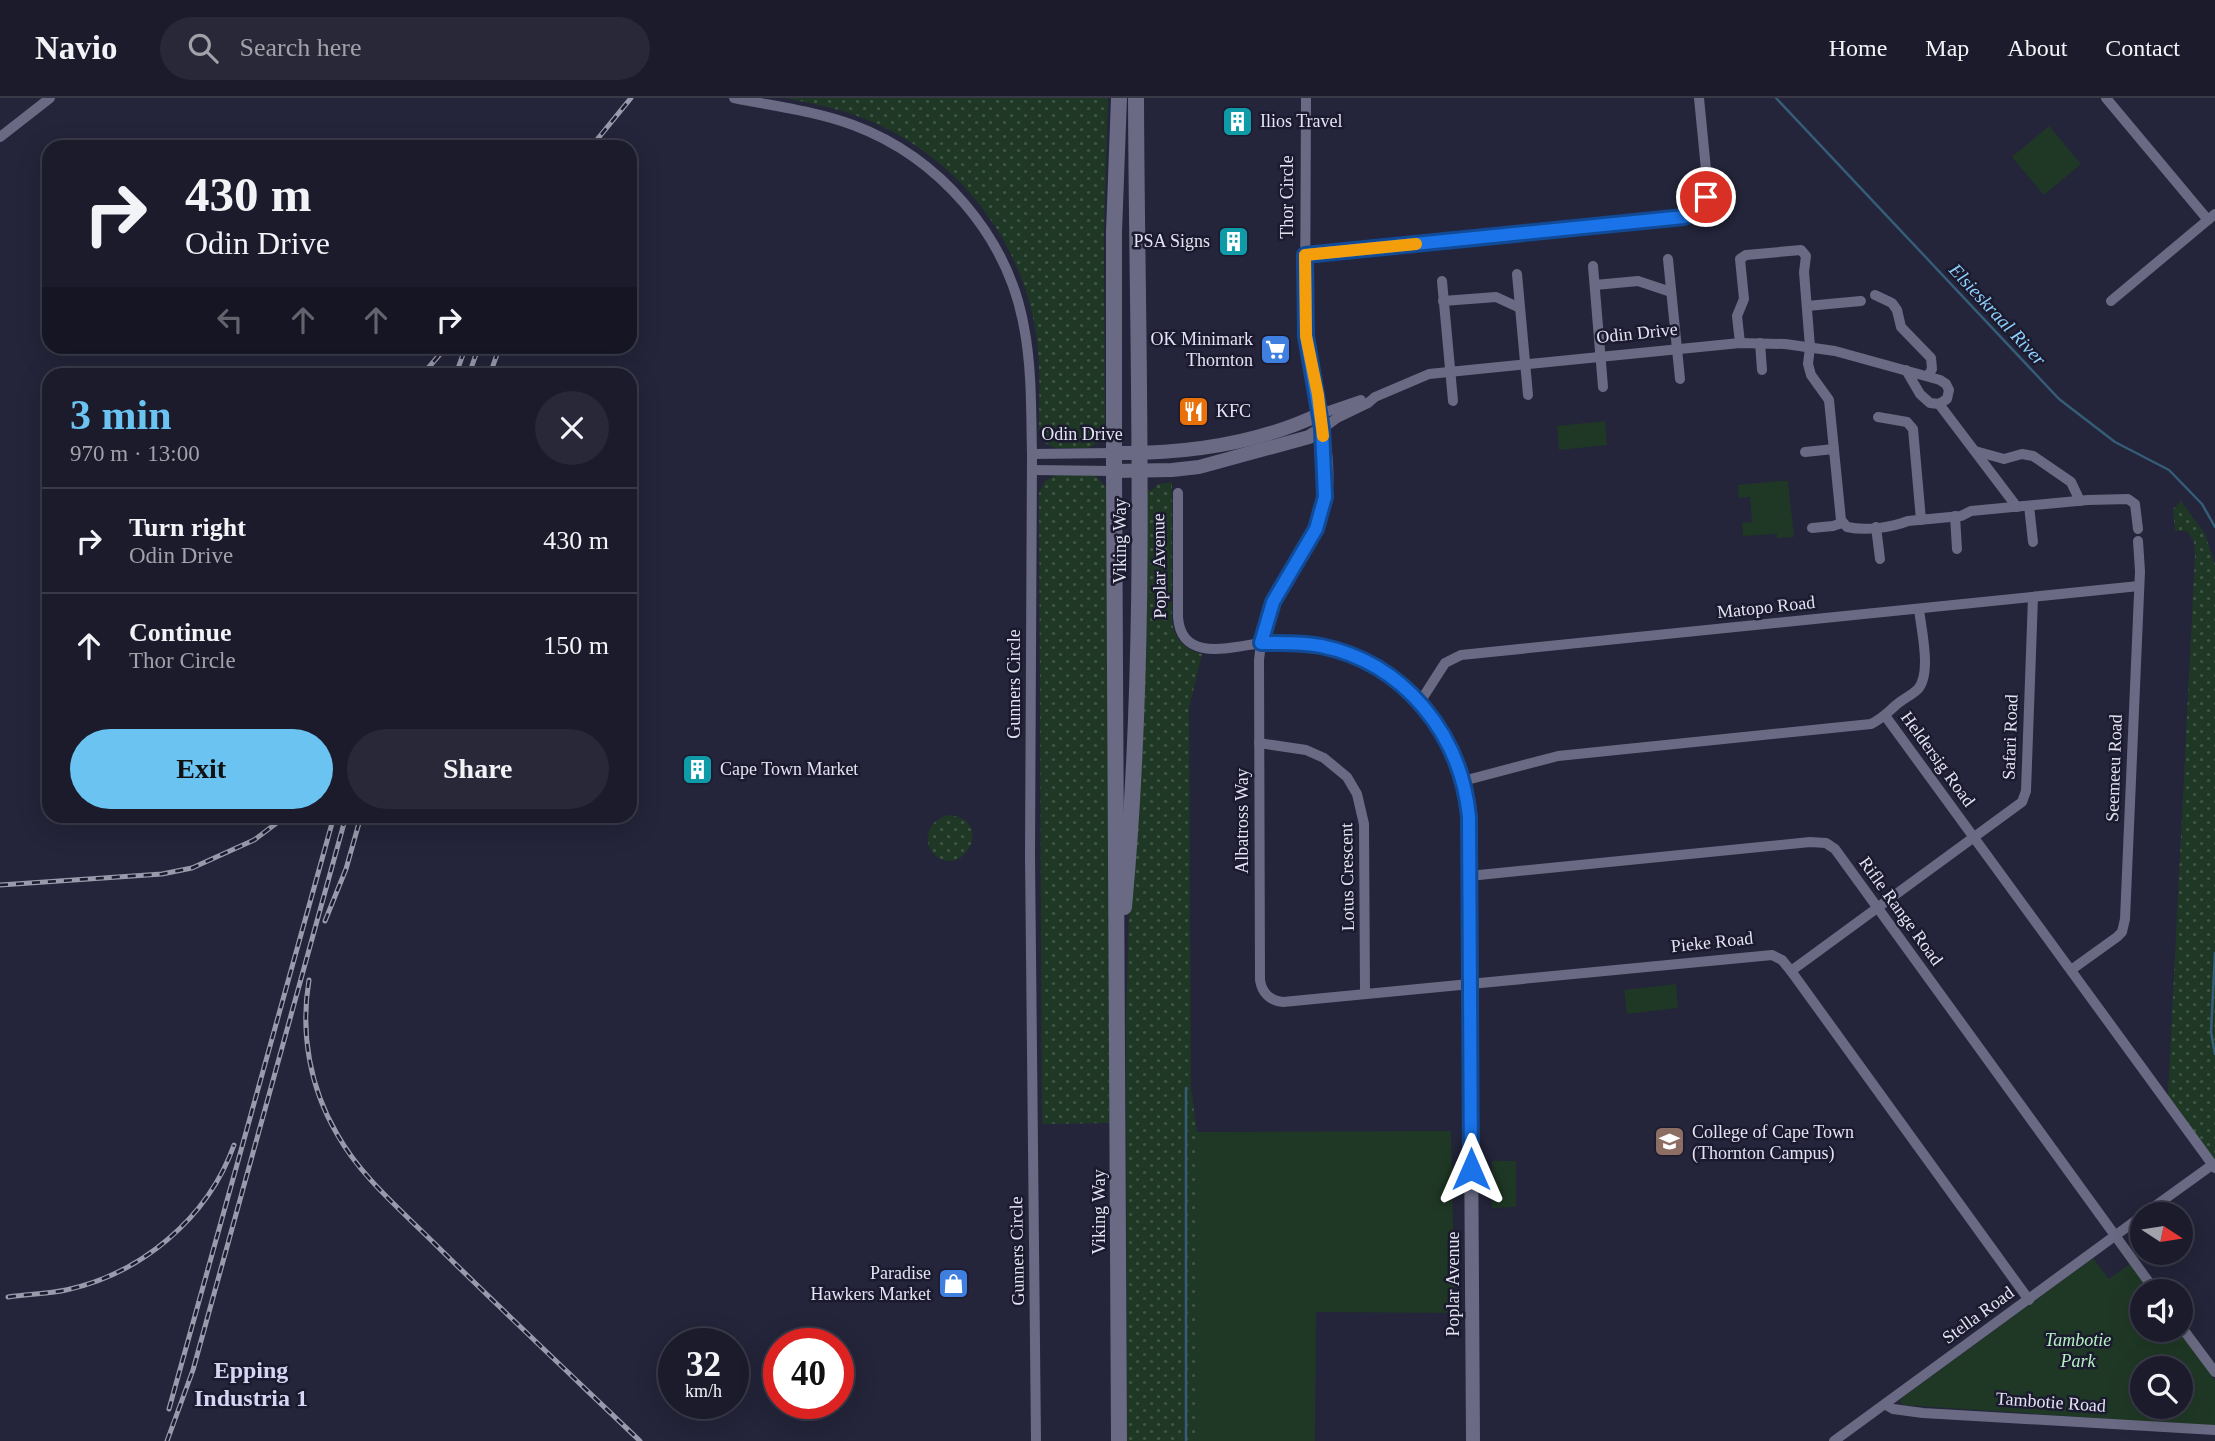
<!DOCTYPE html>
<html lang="en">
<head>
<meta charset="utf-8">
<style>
  body { margin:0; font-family:Georgia,serif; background:#282838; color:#f1f3f6; height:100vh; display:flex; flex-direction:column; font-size:26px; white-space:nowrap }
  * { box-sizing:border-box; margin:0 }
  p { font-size:23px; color:#a0a1a9 }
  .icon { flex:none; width:38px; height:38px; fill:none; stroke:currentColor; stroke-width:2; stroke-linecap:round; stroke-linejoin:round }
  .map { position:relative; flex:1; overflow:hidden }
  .drawer { position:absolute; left:42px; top:270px; width:595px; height:455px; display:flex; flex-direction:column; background:#1b1b2c; border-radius:21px; box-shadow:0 7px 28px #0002,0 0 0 2px #393948 }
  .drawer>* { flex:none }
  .banner { position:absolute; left:42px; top:42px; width:595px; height:214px; border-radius:21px; box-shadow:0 7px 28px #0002,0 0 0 2px #393948; background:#1b1b2c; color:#f1f3f6; overflow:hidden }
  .needle { width:46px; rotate:102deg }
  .fabs { position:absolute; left:2130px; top:1104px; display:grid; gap:14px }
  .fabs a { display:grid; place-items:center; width:63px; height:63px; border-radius:50%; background:#1b1b2c; box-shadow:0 7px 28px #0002,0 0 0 2px #393948; font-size:35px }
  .speed { position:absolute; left:658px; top:1230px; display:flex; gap:14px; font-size:35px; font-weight:700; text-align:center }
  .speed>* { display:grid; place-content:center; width:91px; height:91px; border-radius:50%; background:#1b1b2c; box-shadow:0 7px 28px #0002,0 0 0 2px #393948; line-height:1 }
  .speed small { font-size:18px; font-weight:400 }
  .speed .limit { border:10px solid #d22; background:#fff; color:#111 }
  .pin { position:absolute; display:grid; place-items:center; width:60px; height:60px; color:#fff; margin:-30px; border:4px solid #fff; border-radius:50%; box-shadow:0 2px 7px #0007 }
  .me { position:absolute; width:77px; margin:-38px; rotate:0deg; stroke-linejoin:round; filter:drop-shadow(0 0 5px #0008) }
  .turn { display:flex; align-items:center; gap:24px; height:147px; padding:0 28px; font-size:32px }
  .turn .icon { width:91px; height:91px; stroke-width:2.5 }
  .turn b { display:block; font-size:49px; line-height:60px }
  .lanes { display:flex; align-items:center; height:66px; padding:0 28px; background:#0003; justify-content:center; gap:35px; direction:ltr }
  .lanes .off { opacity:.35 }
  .round { display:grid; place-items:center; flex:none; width:74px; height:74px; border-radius:37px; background:#282838 }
  .summary { display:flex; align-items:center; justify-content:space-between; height:119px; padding:0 28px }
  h1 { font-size:42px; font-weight:800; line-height:52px; color:#6ac3f1 }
  .button { display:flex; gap:14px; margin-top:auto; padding:14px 28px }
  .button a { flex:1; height:80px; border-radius:42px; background:#6ac3f1; color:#111; font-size:28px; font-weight:800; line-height:80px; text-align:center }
  .button a+a { background:#282838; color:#f1f3f6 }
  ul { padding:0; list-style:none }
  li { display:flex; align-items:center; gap:21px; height:105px; padding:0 28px; border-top:2px solid #393948 }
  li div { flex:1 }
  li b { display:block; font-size:26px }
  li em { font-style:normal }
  header { display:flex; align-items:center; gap:42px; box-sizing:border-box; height:98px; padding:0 35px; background:#1b1b2c; border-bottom:2px solid #393948 }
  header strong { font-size:33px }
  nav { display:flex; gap:38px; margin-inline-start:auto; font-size:24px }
  .search { width:490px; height:63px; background:#282838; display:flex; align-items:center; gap:18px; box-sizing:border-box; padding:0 24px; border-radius:38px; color:#a0a1a9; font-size:26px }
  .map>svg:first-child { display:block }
  .grass { fill:url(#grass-dots) }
  .park { fill:#1f3825; fill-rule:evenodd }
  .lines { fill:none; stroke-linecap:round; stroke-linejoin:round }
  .stream { stroke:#355d77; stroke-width:2.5 }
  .minor { stroke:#6a6a84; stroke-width:10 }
  .tertiary { stroke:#6a6a84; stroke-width:14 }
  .secondary { stroke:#6a6a84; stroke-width:16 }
  .rail-casing { stroke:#9a9aac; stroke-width:5 }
  .rail { stroke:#1b1a2f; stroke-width:2.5; stroke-dasharray:8; stroke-linecap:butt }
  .route-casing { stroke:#114b97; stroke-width:18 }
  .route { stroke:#1a73e8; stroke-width:12 }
  .slow { stroke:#f59e0b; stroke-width:12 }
  .labels { text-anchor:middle; stroke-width:5; stroke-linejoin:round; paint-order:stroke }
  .poi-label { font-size:18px; fill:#e3e3f2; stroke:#1b1a2f; text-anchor:start }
  .street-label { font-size:18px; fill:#e3e3f2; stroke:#1b1a2f }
  .park-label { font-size:18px; font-style:italic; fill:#b4f2c0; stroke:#1b1a2f }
  .water-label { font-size:19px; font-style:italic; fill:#8dd0fc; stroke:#1b1a2f }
  .district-label { font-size:24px; font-weight:bold; fill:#d5d6f4; stroke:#1b1a2f }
</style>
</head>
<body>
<header>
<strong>Navio</strong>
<div class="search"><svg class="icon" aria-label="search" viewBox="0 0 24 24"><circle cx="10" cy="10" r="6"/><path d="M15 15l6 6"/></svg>Search here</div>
<nav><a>Home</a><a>Map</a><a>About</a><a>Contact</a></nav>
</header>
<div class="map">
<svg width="2215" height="1343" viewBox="0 0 2215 1343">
  <defs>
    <pattern id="grass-dots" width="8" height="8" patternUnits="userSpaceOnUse" patternTransform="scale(1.75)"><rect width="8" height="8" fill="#1f3825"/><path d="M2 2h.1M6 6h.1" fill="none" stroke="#3f5545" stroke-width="1.8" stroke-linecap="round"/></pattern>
  </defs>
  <rect width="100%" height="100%" fill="#24243a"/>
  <g class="grass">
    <path d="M786,0H1108L1104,134L1105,333L1098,345L1088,350H1055L1045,345L1039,331C1039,299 1041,267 1036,235C1021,140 957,59 868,22C842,11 814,6 786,0Z"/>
    <path d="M1056,377H1095L1108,391L1109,1025L1042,1026L1039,395L1045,383Z"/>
    <path d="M1172,384V525C1176,542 1185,552 1202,556L1189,610L1191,990L1197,1034V1343H1127L1126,918L1129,818L1145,590L1146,395L1147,391L1151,393L1158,386Z"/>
    <path d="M2181,403L2205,436L2215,466V1062L2168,998L2195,457L2194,444L2187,433H2175L2173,411Z"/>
    <path d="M949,717C997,722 961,785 933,755C920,739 932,720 949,717Z"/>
  </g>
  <g class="park">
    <path d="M2049,28L2081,66L2044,97L2012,59Z"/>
    <path d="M1605,323L1607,347L1559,352L1557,328Z"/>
    <path d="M1779,383H1788L1794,439L1777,440V436L1743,438L1742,425L1752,424L1750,399L1739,400L1738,387Z"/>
    <path d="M1676,886L1678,910L1627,916L1624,892Z"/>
    <path d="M1451,1033L1455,1215L1316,1214L1315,1343H1197V1034Z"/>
    <path d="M1492,1063H1516V1109L1492,1110Z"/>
    <path d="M2093,1160L2109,1181L2130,1166L2151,1193L2142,1194V1232H2179L2215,1282V1328L1903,1307L1900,1304L1902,1300ZM2142,1270H2180V1309H2142Z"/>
  </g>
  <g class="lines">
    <g class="stream">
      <path d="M1776,0L2059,301L2115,344L2169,372L2202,406L2215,429"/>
      <path d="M2215,855L2211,934L2215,956"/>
      <path d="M1186,990V1343"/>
    </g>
    <g class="minor">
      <path d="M734,0C773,8 815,13 853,27C939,59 1008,138 1024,229C1032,270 1031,314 1032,356L1030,758L1036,1343"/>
      <path d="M1306,0L1305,222L1308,255L1320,316L1361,302"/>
      <path d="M2106,0L2208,122"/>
      <path d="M0,39L50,0"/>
      <path d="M1305,157L1690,117L1704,105L1708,92L1699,0"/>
      <path d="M1668,161L1680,281"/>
      <path d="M1593,168L1603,289"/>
      <path d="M1517,176L1528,297"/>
      <path d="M1442,183L1453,303"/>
      <path d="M1595,187L1638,183L1671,194"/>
      <path d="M1875,197L1892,205L1897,212L1901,229L1931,260L1932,271L1928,278"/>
      <path d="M1443,203L1496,199L1520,210"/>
      <path d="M2111,203L2215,116"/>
      <path d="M1807,208L1861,203"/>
      <path d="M1740,245L1737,218L1744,201L1740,161L1746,157L1801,152L1806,158L1804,174L1810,249L1808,266L1811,277L1829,302L1841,422L1847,429C1865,433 1890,430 1908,423L1961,418L1971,413L2088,402L2128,401L2135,406L2138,431"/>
      <path d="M1760,245L1762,272"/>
      <path d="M1939,306L2017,409"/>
      <path d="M1878,319L1907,324L1913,331L1921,422"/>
      <path d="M1322,331L1337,320L1368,305L1375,299L1429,276L1740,245L1785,246L1835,253L1940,282L1946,286L1949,292L1947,301L1939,306L1930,305L1920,296L1906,272"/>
      <path d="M1975,353L2004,361L2022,356L2033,358L2071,384L2080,403"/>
      <path d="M1805,354L1834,351"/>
      <path d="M1032,356L1114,355"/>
      <path d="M1032,372L1114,373"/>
      <path d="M1178,395V519C1181,565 1231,549 1261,545L1259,562L1260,882C1262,895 1270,903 1283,904L1772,857L1782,862L1791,873L2029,1202"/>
      <path d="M2029,408L2033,444"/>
      <path d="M1955,418L1957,451"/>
      <path d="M1876,429L1880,461"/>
      <path d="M1812,430L1833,428L1842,425"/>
      <path d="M1420,604L1445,565L1461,557L2139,488"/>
      <path d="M1886,619L2215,1070"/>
      <path d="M1259,645L1306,652L1324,660L1347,679L1357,696L1364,726L1365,895"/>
      <path d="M1463,683L1558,658L1871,626C1883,620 1886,616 1896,607C1903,601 1912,597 1918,591C1932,575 1921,531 1919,511"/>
      <path d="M1469,778L1810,744L1826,745L1835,751L2156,1194"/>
      <path d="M2071,872L2117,839L2122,834L2125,821L2140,473L2138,443"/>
      <path d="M1791,873L2022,704L2026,693L2033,499"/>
      <path d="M2144,1116L2212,1067"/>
      <path d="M2180,1227L2215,1274"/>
      <path d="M1886,1307L1893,1311L1923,1315L2215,1332"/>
      <path d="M1834,1343L2142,1118"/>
    </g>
    <g class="tertiary">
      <path d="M1114,355C1185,356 1255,347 1320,316C1325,349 1331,386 1321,418C1311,450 1287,474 1273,504C1267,517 1264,531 1261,545C1281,545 1301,544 1321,548C1404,565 1461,635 1469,719L1473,1343"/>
      <path d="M1114,373L1172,372L1199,369L1309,339L1322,331"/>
    </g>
    <g class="secondary">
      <path d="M1124,809C1149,540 1137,270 1136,0"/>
      <path d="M1119,1343L1114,373V134L1119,0"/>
    </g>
    <defs>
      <g id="rail">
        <path d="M591,49L631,0"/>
        <path d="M423,276L447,248"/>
        <path d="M456,276L466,248"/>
        <path d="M469,276L479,248"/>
        <path d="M490,276L500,248"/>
        <path d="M0,787L162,776L192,770L254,742L286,718"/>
        <path d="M325,823L346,771L361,718"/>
        <path d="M309,882C300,935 310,990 337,1036C361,1079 401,1112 436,1147C503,1213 572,1278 640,1343"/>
        <path d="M8,1199C27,1196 47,1196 66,1192C141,1176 208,1120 234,1047"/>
        <path d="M169,1311L334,718"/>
        <path d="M167,1343L193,1272L346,718"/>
      </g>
    </defs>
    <use href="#rail" class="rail-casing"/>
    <use href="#rail" class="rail"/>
  </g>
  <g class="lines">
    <defs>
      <path id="route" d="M1471,1071L1469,719C1461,636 1404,565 1321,548C1301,544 1281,545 1261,545L1273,504L1316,431L1325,399L1322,331L1306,238L1305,157L1684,119L1700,110L1706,99"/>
    </defs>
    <use href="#route" class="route-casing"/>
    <use href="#route" class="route"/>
    <path class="slow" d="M1323,338L1318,297L1306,238L1305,157L1416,146"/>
  </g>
  <defs>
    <symbol id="building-square" viewBox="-11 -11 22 22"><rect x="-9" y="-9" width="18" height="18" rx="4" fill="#0f9aa8" stroke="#1b1a2f"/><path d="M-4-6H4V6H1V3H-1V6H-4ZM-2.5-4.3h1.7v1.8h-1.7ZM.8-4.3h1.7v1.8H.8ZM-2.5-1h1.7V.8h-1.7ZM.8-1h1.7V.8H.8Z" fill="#fff"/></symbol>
    <symbol id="supermarket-square" viewBox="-11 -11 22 22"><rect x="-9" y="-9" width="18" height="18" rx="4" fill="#3f7fe0" stroke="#1b1a2f"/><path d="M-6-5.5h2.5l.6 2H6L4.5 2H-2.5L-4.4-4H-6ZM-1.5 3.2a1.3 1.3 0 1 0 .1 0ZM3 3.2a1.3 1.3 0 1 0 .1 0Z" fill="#fff"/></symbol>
    <symbol id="restaurant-square" viewBox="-11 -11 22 22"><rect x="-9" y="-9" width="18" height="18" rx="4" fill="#e8710a" stroke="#1b1a2f"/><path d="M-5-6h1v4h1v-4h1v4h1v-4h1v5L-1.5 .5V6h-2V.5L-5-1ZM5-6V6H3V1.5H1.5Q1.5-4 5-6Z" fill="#fff"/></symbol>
    <symbol id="university-square" viewBox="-11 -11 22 22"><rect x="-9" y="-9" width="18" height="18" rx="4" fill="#8d6e63" stroke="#1b1a2f"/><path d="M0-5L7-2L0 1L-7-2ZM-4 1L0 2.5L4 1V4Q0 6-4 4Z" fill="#fff"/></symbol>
    <symbol id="shop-square" viewBox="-11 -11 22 22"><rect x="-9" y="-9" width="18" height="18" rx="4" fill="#3f7fe0" stroke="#1b1a2f"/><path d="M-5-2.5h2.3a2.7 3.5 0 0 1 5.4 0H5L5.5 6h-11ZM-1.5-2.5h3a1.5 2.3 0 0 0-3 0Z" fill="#fff"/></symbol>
  </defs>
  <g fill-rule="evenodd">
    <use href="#building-square" x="1220" y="6" width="35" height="35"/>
    <use href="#building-square" x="1216" y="126" width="35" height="35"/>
    <use href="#supermarket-square" x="1258" y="234" width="35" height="35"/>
    <use href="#restaurant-square" x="1176" y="296" width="35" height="35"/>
    <use href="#building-square" x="680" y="654" width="35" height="35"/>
    <use href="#university-square" x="1652" y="1026" width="35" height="35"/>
    <use href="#shop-square" x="936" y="1168" width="35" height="35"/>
  </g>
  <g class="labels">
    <g class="poi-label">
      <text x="1260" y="29">Ilios Travel</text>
      <text x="1210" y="149" text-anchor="end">PSA Signs</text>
      <text x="1253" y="247" text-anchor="end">OK Minimark<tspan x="1253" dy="21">Thornton</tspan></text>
      <text x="1216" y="319">KFC</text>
      <text x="720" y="677">Cape Town Market</text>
      <text x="1692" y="1040">College of Cape Town<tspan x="1692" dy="21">(Thornton Campus)</tspan></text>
      <text x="931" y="1181" text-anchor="end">Paradise<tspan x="931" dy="21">Hawkers Market</tspan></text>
    </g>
    <g class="street-label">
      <text transform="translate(1287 99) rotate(-90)" y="6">Thor Circle</text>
      <text transform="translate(1637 235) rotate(-6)" y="6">Odin Drive</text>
      <text x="1082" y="342">Odin Drive</text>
      <text transform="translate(1120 443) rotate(-90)" y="6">Viking Way</text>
      <text transform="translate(1159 468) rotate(-91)" y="6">Poplar Avenue</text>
      <text transform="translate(1766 509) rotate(-6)" y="6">Matopo Road</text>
      <text transform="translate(1014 586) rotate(-90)" y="6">Gunners Circle</text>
      <text transform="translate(2010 639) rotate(-88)" y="6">Safari Road</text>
      <text transform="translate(1938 661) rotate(54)" y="6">Heldersig Road</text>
      <text transform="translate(2114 670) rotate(-88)" y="6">Seemeeu Road</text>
      <text transform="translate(1242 723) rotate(-90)" y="6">Albatross Way</text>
      <text transform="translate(1347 779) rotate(-91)" y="6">Lotus Crescent</text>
      <text transform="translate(1901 813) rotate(54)" y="6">Rifle Range Road</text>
      <text transform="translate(1712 844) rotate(-6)" y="6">Pieke Road</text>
      <text transform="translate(1099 1114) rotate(-90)" y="6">Viking Way</text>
      <text transform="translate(1017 1153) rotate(-91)" y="6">Gunners Circle</text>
      <text transform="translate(1453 1186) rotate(-90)" y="6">Poplar Avenue</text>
      <text transform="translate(1978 1217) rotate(-36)" y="6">Stella Road</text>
      <text transform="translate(2051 1304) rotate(4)" y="6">Tambotie Road</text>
    </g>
    <g class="park-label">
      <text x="2078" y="1248">Tambotie<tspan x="2078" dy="21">Park</tspan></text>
    </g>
    <g class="water-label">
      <text transform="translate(1998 216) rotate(47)" y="7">Elsieskraal River</text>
    </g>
    <g class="district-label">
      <text x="251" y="1280">Epping<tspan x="251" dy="28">Industria 1</tspan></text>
    </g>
  </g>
</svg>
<div class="fabs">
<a><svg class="needle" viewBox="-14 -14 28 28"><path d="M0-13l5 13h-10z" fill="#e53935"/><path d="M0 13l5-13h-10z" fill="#a0a1a9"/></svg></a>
<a><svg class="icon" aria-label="sound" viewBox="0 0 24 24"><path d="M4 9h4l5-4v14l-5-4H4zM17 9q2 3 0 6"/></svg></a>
<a><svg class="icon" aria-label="search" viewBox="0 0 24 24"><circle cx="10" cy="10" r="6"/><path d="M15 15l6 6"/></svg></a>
</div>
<div class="speed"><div>32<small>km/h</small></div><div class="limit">40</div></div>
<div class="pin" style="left:1706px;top:99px;background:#d93025"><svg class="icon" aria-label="arrive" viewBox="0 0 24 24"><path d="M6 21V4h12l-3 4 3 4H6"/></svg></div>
<svg class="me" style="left:1471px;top:1071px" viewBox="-20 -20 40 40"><path d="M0-17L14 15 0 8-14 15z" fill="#1a73e8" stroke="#fff" stroke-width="4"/></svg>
<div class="banner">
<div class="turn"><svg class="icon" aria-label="right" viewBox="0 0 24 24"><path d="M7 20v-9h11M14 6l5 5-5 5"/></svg><div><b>430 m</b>Odin Drive</div></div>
<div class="lanes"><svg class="icon off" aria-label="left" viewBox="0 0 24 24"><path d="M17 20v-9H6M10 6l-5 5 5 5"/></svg><svg class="icon off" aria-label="ahead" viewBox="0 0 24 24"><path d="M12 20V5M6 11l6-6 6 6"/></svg><svg class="icon off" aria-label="ahead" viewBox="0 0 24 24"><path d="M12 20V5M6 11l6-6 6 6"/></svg><svg class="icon" aria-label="right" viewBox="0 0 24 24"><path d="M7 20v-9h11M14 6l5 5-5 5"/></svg></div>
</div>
<section class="drawer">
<div class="summary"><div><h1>3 min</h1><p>970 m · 13:00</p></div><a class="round"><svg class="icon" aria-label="close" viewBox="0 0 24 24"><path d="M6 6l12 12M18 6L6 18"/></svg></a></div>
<ul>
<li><svg class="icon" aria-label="right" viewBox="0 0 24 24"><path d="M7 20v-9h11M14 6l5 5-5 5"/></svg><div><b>Turn right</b><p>Odin Drive</p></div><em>430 m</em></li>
<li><svg class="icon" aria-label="ahead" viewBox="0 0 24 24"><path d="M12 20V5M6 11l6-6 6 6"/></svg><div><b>Continue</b><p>Thor Circle</p></div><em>150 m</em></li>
</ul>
<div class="button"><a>Exit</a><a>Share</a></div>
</section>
</div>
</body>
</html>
